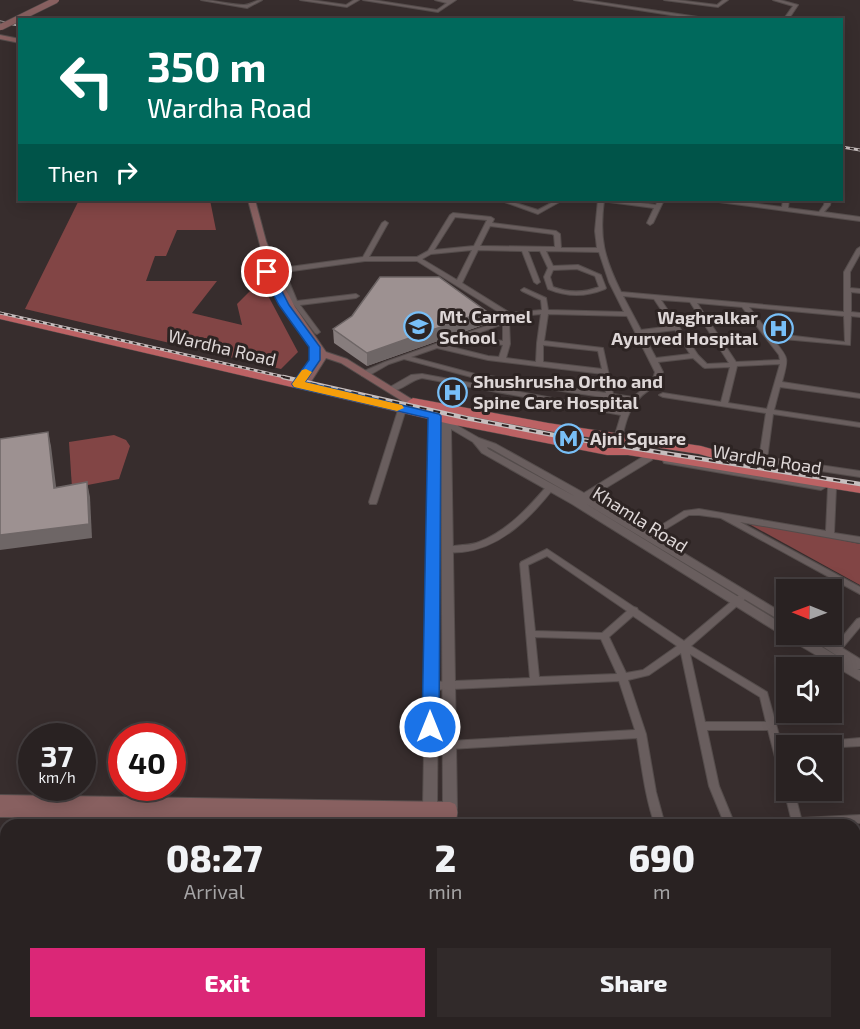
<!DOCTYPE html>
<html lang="en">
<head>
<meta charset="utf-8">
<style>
  body { margin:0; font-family:"Exo 2",sans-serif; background:#312a2a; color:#f1f3f6; height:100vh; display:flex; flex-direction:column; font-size:22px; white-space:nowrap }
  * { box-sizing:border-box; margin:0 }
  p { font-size:20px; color:#a5a4a5 }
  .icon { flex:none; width:33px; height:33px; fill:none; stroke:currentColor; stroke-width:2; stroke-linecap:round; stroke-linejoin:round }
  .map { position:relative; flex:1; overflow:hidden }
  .side { position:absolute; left:0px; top:819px; width:861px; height:210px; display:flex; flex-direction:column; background:#292222; border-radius:18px 18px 0 0; box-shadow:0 3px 15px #0003,0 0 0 2px #453f40 }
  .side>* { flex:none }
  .banner { position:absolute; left:18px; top:18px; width:825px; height:183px; border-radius:0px; box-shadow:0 3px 15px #0003,0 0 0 2px #453f40; background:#00695c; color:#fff; overflow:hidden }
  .needle { width:39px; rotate:271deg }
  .fabs { position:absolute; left:776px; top:579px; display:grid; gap:12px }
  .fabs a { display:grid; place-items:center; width:66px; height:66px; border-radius:0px; background:#292222; box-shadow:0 3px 15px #0003,0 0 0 2px #453f40; font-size:30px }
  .speed { position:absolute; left:18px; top:723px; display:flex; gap:12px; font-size:30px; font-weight:700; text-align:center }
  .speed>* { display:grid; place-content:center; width:78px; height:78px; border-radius:50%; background:#292222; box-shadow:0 3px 15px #0003,0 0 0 2px #453f40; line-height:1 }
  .speed small { font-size:15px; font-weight:400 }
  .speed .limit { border:9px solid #d22; background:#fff; color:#111 }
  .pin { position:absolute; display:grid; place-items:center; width:51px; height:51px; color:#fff; margin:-26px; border:3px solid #fff; border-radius:50%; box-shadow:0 2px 6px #0007 }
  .me { position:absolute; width:66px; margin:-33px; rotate:0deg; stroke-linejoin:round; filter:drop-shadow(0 0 4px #0008) }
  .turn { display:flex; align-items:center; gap:21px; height:126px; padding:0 30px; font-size:27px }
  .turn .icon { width:78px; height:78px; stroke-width:2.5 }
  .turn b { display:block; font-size:42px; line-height:51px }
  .then { display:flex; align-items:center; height:57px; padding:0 30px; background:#0003; gap:12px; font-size:22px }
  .eta { display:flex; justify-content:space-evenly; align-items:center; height:102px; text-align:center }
  .eta b { font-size:36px; font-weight:800; line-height:42px }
  .cta { display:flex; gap:12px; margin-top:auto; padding:12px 30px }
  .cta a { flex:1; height:69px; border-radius:0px; background:#db2777; color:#fff; font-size:24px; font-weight:800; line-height:69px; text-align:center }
  .cta a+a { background:#312a2a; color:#f1f3f6 }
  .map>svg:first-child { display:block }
  .green { fill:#824545 }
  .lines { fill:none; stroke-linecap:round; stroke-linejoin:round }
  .minor-casing { stroke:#544c4b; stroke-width:2 }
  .tertiary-casing { stroke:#544c4b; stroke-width:2 }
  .secondary-casing { stroke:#544c4b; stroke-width:2 }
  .trunk-casing { stroke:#544c4b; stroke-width:1 }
  .minor { fill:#695e5e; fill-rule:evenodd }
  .tertiary { fill:#695e5e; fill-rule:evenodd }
  .secondary { fill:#886060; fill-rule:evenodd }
  .trunk { fill:#bc6264; fill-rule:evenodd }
  .rail-far1-casing { stroke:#c6bebe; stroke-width:3 }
  .rail-casing { stroke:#c6bebe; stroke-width:4.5 }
  .rail-far1 { stroke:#2d2423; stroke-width:1.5; stroke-dasharray:4; stroke-linecap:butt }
  .rail { stroke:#2d2423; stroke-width:2; stroke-dasharray:7; stroke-linecap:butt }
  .secondary-bridge-casing { stroke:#544c4b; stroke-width:7; stroke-linecap:butt }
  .secondary-bridge { stroke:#886060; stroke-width:6 }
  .wall { fill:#877d7d }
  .shaded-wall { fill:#6e6666 }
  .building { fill:#9d9191; stroke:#6e6666; stroke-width:1.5 }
  .route { fill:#1a73e8; stroke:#114b97; stroke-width:1.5 }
  .slow { fill:#f59e0b }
  .labels { text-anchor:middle; stroke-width:6; stroke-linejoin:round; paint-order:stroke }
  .poi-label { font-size:18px; font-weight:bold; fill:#ded7d7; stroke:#2d2423; text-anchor:start }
  .street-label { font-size:18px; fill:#ded7d7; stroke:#2d2423 }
</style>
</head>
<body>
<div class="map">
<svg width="860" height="1029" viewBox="0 0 860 1029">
  <rect width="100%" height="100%" fill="#372d2d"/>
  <g class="green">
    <path d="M79,200H210L216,230H177L166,256H155L146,281H217L192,313L242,325L237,304L254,287L264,288L298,352L281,369L25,309Z"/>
    <path d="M114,435L126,440L130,446L119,479L72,488L69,442Z"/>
    <path d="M740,519L860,544V585Z"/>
    <path d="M6,1023H215V1029H3Z"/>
  </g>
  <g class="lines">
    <defs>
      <g id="minor">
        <path d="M201,0C215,0 230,5 244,5C251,5 255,0 262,0L247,8Z"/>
        <path d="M300,0H311L346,5L354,0H359L347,7Z"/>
        <path d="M363,0H373L437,10L447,3L435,0H456L438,12Z"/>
        <path d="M574,0H585L718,20H703Z"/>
        <path d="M664,0H677L717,5L723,0H728L718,7Z"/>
        <path d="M773,0H780L798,5L788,20H783L793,6Z"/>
        <path d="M499,200H506L538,210L557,200H563L538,214Z"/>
        <path d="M598,200H604C599,239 604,257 621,292L844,312V272L857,249L860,247V254L850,272V288L860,289V293L851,292V312L860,313V317L851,316L850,345L772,338C789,359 789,356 782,382L860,394V398L780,387L774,410L860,423V427L773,414L767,459L766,461H760L759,459L766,413L663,397L659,395L663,393L721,402L730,367L705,368L703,367L693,358L658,362L663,372C655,392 648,387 637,401C628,411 625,425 622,438L618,440L614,438L621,415L422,378C410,380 402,391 390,391L389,389L390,387L411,375L422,374L623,411L629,401L475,378L404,359L389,364L368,376H362L361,374L362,372L385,362L503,320L505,316L417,261H365L285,272L297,301L356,294L359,296L356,298L300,305L320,332L317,334L315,333L291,301L279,272L267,274L264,272L267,270L363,257L382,223L385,221L388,223L369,257H417L428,251L450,215L453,213L491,217L494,219L492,223L556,231L560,234L561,248H597L595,231ZM455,217L487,220L474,246L434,250ZM490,226L552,234L554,235L555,247L480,246ZM472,250L457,280L422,259L431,254ZM478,250L522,251L534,282L537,284L540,282L528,251H540L548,268L544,277L548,289C568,297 585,297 605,289L606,288L601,275L578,265L553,266L546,251L599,252L609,282L624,312L548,310L546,298L524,288L521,290L522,291L541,300L542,310L510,313L462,283ZM577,269L595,276L599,287C583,293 569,293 553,287L550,277L553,270ZM623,296L654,299L672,326L641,330ZM661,300L690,302L729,363L707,364L698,355ZM697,303L742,307L779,355L780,360L736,362ZM749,307L844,316L845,342L769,333ZM541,314L537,343L536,362L506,358L510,344L509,321L511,317ZM548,314L627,316L655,372L652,382L633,397L613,394L603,348L544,341ZM503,324V341L470,336ZM675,330L690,354L656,358L643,334ZM462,339L503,345L499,357L488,356L444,345ZM543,345L598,351L602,369L543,362ZM437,348L488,360L603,374L606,393L475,374L411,357ZM780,364L767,409L728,403L737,366Z"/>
        <path d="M606,200H618L656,205L658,200H664L653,223L650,225L647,223L654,208L609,202Z"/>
        <path d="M716,200H728L782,207L783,200H789L788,208L819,212L824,205L825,200H831L830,205L824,212L860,217V221L719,202Z"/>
        <path d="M399,407H405L406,409L377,502L376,504H370L369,502Z"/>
        <path d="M550,485L554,488C531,517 501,548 462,552C455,552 449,554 444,550C452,543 468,547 479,542C507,531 528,508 547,486Z"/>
        <path d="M832,485L836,488L834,533L860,537V543L740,522L860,587V594L721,518L699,515H689L651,538L648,539L644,536L684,511L699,509L826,531L828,488Z"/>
        <path d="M547,549L634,607L637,608L638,610L684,641L739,595H745L746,597L745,599L691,646L767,692L786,760V784L782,783L781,780L768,730H707L719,786L735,825H725L709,786L681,653L649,675L628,680L646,734L656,792L665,825H655C645,797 642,767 637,738L450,749L446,748L445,745L446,742L450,741L635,730L619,681L431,690L428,689L426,686L428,683L431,682L530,678L520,564L521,562ZM547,556L627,611L602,633L535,631L528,565ZM633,616L677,646L643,670L626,673L609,637ZM535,637L601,639L617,674L539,677ZM690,654L760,697L766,722H705Z"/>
        <path d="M860,618V627L839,652H833L831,650L833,648L857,619Z"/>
        <path d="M860,738V746L842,747L838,746L837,743L838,740Z"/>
        <path d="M786,787V790H794L801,818L860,815V823L830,825H740L741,822L745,821L791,818L784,790Z"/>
        <rect x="855" y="879" width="5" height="10"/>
        <path d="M720,1023H732L733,1029H721Z"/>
        <path d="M804,1023H816L817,1029H805Z"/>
      </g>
      <g id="tertiary">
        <path d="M435,413L440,416L437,808L435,812L430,814L425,812L423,808L430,416Z"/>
        <path d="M446,416L455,418L458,426L479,438L496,444L584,493L644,456H652L653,458L652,460L591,497L786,615V624L583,502L786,626V634H800L842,659L804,634H820L860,659V669H857L860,670V681L782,635L572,504L482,453L473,442L451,429L457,808L455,812L450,814L445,812L443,808L441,419ZM487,447L490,448L576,497L488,449Z"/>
        <path d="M719,450L860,471V477L716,455L714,453L716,451Z"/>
        <path d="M668,458L821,484L826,487L821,490L664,463L663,461L664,459Z"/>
        <rect x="423" y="1023" width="16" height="6"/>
        <rect x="444" y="1023" width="16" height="6"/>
      </g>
      <g id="secondary">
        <path d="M0,35L20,39V43L0,39Z"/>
        <path d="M248,200H255L266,241L282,282L295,307L326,352L347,359L413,400L415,402L413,404H407L341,363L326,358L307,388H301L299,386L317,359L318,354L279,292H273L272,290L257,258L263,256Z"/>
        <path d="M0,795L450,802L455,804C458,810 458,815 455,821L450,823L0,817Z"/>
      </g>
      <g id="trunk">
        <path d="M0,313L450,416L607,447H628L860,485V493L628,455H607L450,424L0,319Z"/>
        <path d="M413,398L548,423L701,446L736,456L737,459L731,463L699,454L548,431L409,405L407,402Z"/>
      </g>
    </defs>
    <use href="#minor" class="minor-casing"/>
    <use href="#tertiary" class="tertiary-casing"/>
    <use href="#secondary" class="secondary-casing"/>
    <use href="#trunk" class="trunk-casing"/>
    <use href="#minor" class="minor"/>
    <use href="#tertiary" class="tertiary"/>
    <use href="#secondary" class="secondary"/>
    <use href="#trunk" class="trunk"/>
    <defs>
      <g id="rail-far1">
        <path d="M0,22L20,25"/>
        <path d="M842,147L860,150"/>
        <path d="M0,313L289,378"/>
      </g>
      <path id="rail" d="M283,377L466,418L569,438L860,484"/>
    </defs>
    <use href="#rail-far1" class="rail-far1-casing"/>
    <use href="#rail" class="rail-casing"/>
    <use href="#rail-far1" class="rail-far1"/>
    <use href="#rail" class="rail"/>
    <defs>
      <path id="secondary-bridge" d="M1,27L56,0"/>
    </defs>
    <use href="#secondary-bridge" class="secondary-bridge-casing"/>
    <use href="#secondary-bridge" class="secondary-bridge"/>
  </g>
  <path class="wall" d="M486,324L367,366L334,343L333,329Z"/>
  <g class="shaded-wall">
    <path d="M486,311V324L367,366V353Z"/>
    <path d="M48,432L51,446L58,502L54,488Z"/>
    <path d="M87,482L90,497L92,538L0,550V535Z"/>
  </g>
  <g class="building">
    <path d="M380,277H439L486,311L367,353L333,329L352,316Z"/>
    <path d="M48,432L54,488L87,482L89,524L0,535V439Z"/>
  </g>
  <path class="route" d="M267,269L272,272L289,305L320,347V360L305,382L439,414L441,416L439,727L436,731L430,733L425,731L422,727L428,418L294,387L292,384L309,360V347L279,305L261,272Z"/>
  <path class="slow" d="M306,369L312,372L305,382L402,405L404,408L397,411L294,387L292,384L302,370Z"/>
  <defs>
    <symbol id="school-ring" viewBox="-11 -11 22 22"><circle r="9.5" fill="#2d2423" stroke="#78bff7" stroke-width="1.5"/><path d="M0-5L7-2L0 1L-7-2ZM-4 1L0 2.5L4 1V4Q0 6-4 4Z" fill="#78bff7"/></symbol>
    <symbol id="hospital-ring" viewBox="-11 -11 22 22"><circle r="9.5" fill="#2d2423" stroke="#78bff7" stroke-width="1.5"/><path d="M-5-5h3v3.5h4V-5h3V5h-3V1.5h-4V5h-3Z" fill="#78bff7"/></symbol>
    <symbol id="metro-ring" viewBox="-11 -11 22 22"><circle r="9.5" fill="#2d2423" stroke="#78bff7" stroke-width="1.5"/><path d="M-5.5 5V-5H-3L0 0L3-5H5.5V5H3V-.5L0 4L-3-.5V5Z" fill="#78bff7"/></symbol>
  </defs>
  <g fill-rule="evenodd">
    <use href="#school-ring" x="402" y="310" width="33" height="33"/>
    <use href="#hospital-ring" x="762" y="312" width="33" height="33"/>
    <use href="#hospital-ring" x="436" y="376" width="33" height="33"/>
    <use href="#metro-ring" x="552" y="422" width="33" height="33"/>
  </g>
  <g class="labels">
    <g class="poi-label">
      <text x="439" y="323">Mt. Carmel<tspan x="439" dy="21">School</tspan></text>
      <text x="758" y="324" text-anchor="end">Waghralkar<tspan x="758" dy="21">Ayurved Hospital</tspan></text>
      <text x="473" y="388">Shushrusha Ortho and<tspan x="473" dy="21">Spine Care Hospital</tspan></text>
      <text x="590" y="445">Ajni Square</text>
    </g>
    <g class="street-label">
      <text transform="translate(222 348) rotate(13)" y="6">Wardha Road</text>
      <text transform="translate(767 460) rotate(9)" y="6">Wardha Road</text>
      <text transform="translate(640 520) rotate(32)" y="6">Khamla Road</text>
    </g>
  </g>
</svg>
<div class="fabs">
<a><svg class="needle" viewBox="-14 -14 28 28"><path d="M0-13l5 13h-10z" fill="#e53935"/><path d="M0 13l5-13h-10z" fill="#a5a4a5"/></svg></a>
<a><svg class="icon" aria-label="sound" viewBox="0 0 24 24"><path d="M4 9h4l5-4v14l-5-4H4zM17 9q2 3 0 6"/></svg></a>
<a><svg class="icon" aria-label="search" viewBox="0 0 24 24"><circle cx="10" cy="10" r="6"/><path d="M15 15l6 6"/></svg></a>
</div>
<div class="speed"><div>37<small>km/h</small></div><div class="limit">40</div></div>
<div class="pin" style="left:267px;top:272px;background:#d93025"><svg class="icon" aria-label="arrive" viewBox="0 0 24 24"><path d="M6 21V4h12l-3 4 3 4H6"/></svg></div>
<svg class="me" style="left:430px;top:727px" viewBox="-20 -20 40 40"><circle r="17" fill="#1a73e8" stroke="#fff" stroke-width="3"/><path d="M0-11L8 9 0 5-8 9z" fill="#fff"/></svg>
<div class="banner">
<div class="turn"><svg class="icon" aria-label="left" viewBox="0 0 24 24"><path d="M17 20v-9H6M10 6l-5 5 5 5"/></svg><div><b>350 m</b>Wardha Road</div></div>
<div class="then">Then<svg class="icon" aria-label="right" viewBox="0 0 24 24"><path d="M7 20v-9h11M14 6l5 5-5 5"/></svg></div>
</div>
<section class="side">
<div class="eta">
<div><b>08:27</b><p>Arrival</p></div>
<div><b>2</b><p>min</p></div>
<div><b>690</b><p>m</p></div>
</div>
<div class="cta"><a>Exit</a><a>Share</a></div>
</section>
</div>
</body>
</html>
